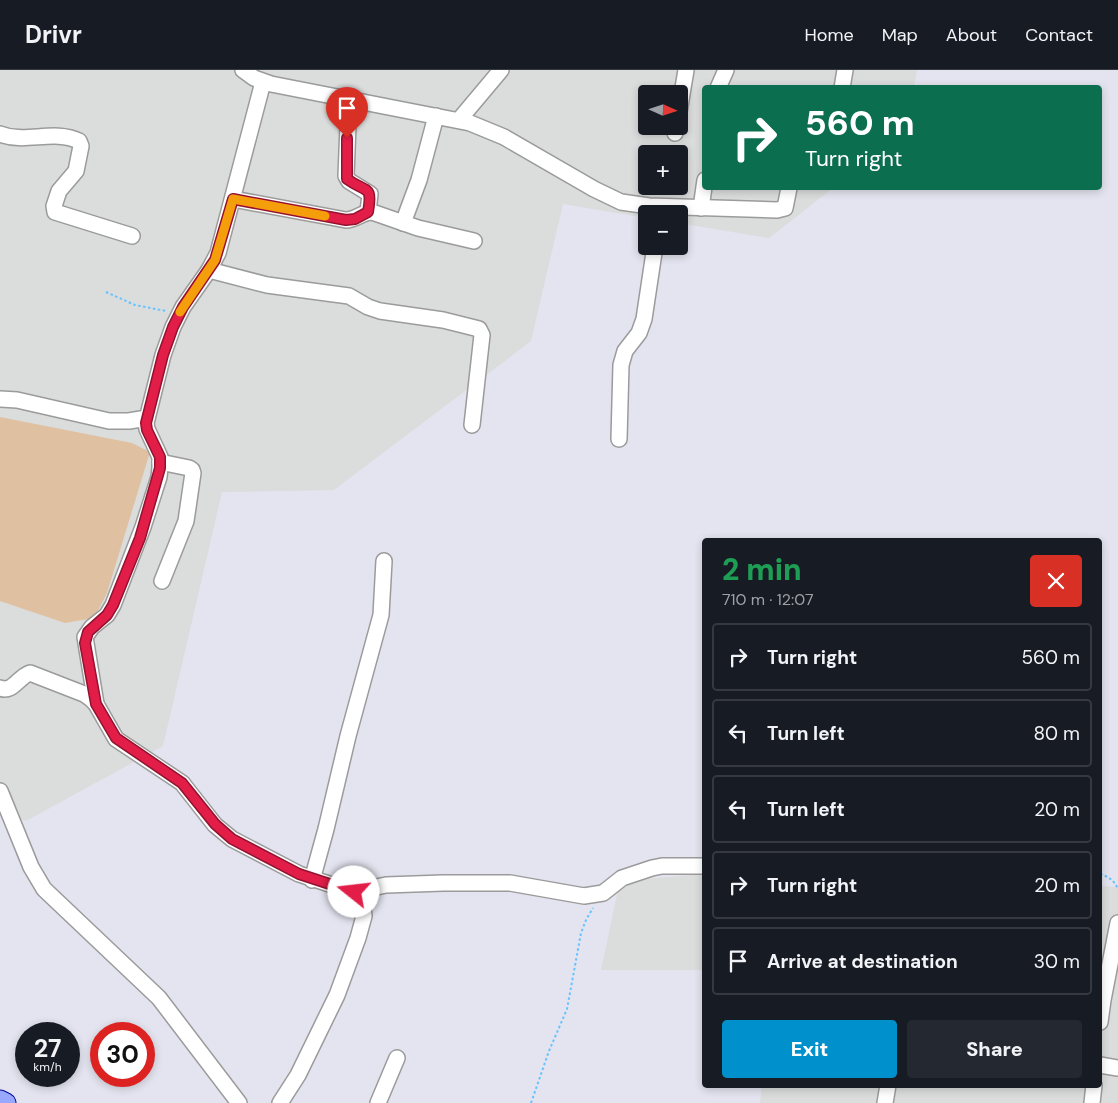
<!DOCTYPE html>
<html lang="en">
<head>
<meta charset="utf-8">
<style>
  body { margin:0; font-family:"DM Sans",sans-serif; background:#242831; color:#f1f3f6; height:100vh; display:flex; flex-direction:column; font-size:19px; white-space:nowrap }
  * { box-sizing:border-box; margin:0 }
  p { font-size:16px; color:#9ea1a6 }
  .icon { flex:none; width:28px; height:28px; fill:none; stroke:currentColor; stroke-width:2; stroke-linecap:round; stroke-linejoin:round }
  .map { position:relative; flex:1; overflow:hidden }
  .details { position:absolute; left:702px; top:468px; width:400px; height:550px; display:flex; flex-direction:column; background:#171b24; border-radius:5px; box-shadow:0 2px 8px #0003 }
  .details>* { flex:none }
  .top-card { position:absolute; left:702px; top:15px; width:400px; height:105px; border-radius:5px; box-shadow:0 2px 8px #0003; background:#0b6e4f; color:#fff; overflow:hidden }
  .needle { width:32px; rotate:93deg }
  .controls { position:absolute; left:638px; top:15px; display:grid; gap:10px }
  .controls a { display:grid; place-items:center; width:50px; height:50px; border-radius:5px; background:#171b24; box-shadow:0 2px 8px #0003; font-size:25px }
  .speed { position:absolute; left:15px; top:952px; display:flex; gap:10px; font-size:25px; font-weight:700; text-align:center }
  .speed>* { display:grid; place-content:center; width:65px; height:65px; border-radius:50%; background:#171b24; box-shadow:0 2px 8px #0003; line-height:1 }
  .speed small { font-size:12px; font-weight:400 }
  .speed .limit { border:8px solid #d22; background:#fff; color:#111 }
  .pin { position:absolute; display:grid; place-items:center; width:42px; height:42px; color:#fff; margin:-51px -21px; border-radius:50% 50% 50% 0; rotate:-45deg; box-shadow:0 0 5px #0007 }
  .pin .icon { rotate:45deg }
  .me { position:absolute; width:55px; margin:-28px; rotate:286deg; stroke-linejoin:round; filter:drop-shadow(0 0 4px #0008) }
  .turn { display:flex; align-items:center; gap:18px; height:105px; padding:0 20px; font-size:22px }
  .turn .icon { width:65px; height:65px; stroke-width:2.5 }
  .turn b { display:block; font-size:35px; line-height:42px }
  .round { display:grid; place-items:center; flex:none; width:52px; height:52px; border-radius:5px; background:#242831 }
  .overview { display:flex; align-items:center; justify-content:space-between; height:85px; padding:0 20px }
  h1 { font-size:30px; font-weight:800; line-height:38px; color:#1e9e55 }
  .action { display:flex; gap:10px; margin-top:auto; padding:10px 20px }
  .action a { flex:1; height:58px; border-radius:5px; background:#0091cc; color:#fff; font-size:20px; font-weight:800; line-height:58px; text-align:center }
  .action a+a { background:#242831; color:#f1f3f6 }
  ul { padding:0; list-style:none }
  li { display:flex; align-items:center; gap:15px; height:68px; margin:0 10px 8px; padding:0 10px; border:2px solid #363941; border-radius:5px }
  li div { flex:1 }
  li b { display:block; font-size:19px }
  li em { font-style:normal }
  header { display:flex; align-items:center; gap:30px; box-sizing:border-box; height:70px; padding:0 25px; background:#171b24; border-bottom:1px solid #363941 }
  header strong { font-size:24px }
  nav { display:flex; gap:28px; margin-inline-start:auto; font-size:18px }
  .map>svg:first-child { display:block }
  .residential { fill:#dbdcdc; fill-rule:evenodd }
  .water { fill:#dfc1a2 }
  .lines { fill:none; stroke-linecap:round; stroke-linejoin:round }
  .minor-casing { stroke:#9b9b9b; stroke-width:18 }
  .major-casing { stroke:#000798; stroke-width:21 }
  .path { stroke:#65c3ff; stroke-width:2; stroke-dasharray:2.5 2.5; stroke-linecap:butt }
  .minor { stroke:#fff; stroke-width:15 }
  .major { stroke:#99a8ff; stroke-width:19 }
  .route-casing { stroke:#92132f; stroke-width:12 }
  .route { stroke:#e11d48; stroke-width:9 }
  .slow { stroke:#f59e0b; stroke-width:9 }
</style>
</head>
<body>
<header>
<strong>Drivr</strong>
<nav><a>Home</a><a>Map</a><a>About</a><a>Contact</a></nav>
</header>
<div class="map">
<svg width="1118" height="1033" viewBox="0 0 1118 1033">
  <rect width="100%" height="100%" fill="#e3e4ef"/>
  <g class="residential">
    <path d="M0,0H917L914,17L705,18V118H833L769,168L679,153V144H646V148L563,134L531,271L334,420L222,422L163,676L26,751L0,741ZM646,24H679V56H646ZM646,84H679V116H646Z"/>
    <path d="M705,804V900H601L620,811Z"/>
    <path d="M1100,816L1118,817V1033H760L762,1015H1100Z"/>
  </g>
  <path class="water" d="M0,347L132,373L150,382L107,523L94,548L65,553L0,531Z"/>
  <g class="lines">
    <defs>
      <g id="minor">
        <path d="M243,0L254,8L271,14L470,53L504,67L594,119L621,132L649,136L777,140L785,138L789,118"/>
        <path d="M718,18L726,0"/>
        <path d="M842,18L845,0"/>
        <path d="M349,30L346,106L349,111L370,124L368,142"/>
        <path d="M679,42L686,0"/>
        <path d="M459,50L501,0"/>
        <path d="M675,63L676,56"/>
        <path d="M0,64C25,74 54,59 79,71L81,76L76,101L59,121L54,136L55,142L132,166"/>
        <path d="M233,129L346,150C356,150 362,142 372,142L418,158L474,171"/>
        <path d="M701,138L705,110"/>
        <path d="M403,153L419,110L436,46"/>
        <path d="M209,200L267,215L349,226L368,237L380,241L443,250L479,259L482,265L472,355"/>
        <path d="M0,329L17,330L109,351H129L147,348"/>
        <path d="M619,369L621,295L625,281L639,263L644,249L655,176"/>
        <path d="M160,392L189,398L192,400L193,403L186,451L162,511"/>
        <path d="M0,618C13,623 18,607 30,603L84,624L91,629L96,634L116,669L182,713L215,755L232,769L299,804L353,822L362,831L364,846L358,868L337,925L298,1005L280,1033"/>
        <path d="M96,634L85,567L92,557L107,545L113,535L143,457L159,407L160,398V387L147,359L146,353L163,285L173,257L183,237L209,200L218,183L263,12"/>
        <path d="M0,721L31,797L44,819L159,928L239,1033"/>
        <path d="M312,810L326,759L348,666L381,545L384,491"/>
        <path d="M353,822L386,815L443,813H510L584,826L603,823L622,808L652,798L662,796H705"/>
        <path d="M1100,952L1103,930L1118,853"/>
        <path d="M1100,995L1118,998"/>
        <path d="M378,1033L397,988"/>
        <path d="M885,1033L888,1015"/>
        <path d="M1092,1033L1094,1015"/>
      </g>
      <path id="major" d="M0,1030L6,1033"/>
    </defs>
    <use href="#minor" class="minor-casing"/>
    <use href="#major" class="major-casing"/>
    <g class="path">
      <path d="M106,222L135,235L166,241"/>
      <path d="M1100,804C1109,807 1114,810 1118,819"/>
      <path d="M531,1033L549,981L567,939L581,863L586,850L593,838"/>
    </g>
    <use href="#minor" class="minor"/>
    <use href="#major" class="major"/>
  </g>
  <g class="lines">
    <defs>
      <path id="route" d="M347,68V109C366,123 373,114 368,142L355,149L346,150L233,129L215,190L183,237L173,257L163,285L146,353L147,360L160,387V398L140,468L113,535L107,545L88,562L85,573L96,634L116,668L182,713L215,754L232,769L299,804L354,822"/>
    </defs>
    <use href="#route" class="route-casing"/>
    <use href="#route" class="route"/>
    <path class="slow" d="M180,242L215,190L233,129L325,146"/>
  </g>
</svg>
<div class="controls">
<a><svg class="needle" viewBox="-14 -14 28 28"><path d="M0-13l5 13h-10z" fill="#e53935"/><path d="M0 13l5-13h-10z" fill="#9ea1a6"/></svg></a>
<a>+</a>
<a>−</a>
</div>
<div class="speed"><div>27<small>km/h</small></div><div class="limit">30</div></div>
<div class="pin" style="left:347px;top:68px;background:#d93025"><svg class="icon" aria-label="arrive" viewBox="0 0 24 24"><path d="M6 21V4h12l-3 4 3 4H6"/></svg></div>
<svg class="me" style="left:354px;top:822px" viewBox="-20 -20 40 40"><circle r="19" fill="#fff"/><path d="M0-13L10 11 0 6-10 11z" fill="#e11d48"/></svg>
<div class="top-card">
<div class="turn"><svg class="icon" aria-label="right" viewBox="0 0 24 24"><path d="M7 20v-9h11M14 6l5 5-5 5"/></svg><div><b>560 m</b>Turn right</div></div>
</div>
<section class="details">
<div class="overview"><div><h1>2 min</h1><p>710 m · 12:07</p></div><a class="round" style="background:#d93025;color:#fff"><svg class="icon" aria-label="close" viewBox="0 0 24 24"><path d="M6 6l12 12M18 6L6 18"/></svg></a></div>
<ul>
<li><svg class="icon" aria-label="right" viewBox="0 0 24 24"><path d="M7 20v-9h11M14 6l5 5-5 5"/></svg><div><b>Turn right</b></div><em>560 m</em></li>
<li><svg class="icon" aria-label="left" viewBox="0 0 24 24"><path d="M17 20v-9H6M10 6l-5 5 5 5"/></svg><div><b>Turn left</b></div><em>80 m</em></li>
<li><svg class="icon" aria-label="left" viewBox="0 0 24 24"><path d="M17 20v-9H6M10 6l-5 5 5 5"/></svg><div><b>Turn left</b></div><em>20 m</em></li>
<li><svg class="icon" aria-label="right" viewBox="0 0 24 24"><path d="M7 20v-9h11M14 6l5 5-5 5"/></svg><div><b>Turn right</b></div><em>20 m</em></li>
<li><svg class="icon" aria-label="arrive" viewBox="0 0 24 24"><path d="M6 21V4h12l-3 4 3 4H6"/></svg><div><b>Arrive at destination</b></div><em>30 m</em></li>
</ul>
<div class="action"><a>Exit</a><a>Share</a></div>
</section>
</div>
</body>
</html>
